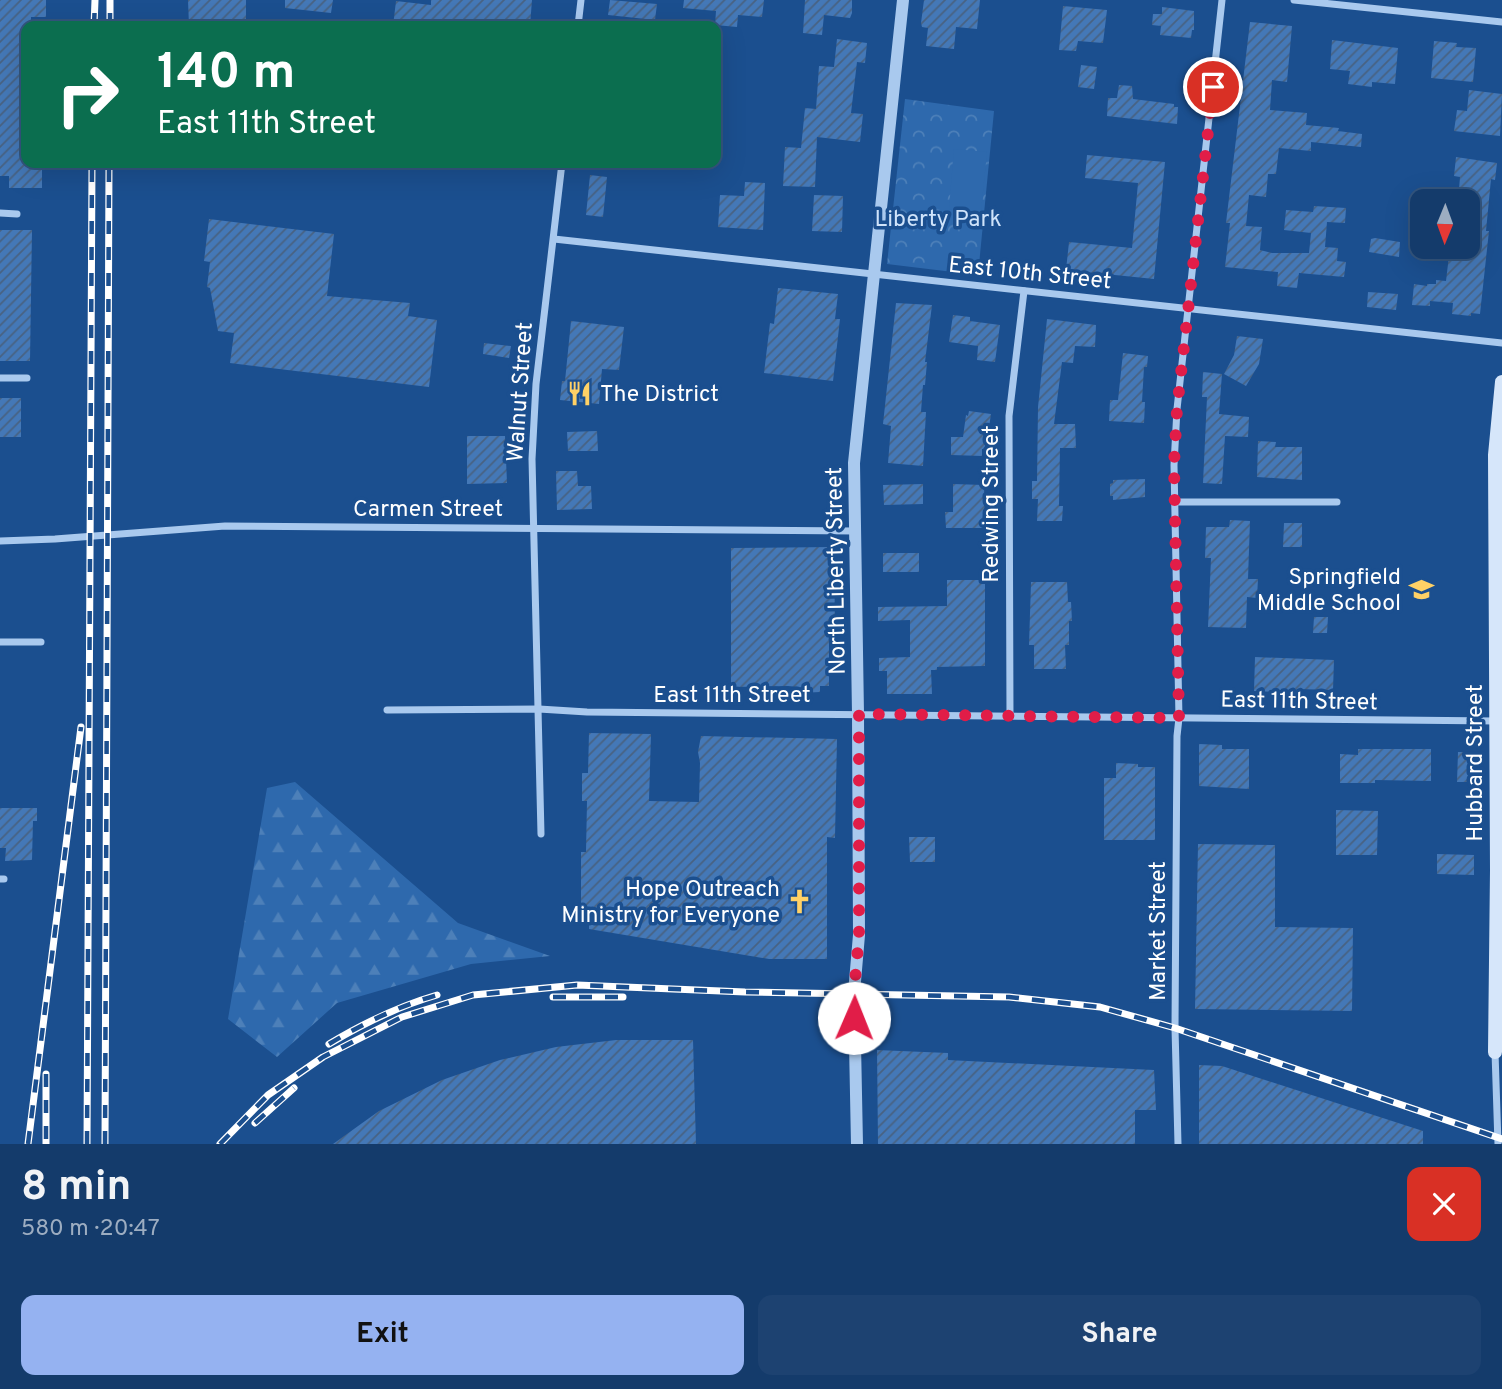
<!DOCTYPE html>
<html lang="en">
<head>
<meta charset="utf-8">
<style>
  body { margin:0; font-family:Overpass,sans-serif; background:#1d4271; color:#f1f3f6; height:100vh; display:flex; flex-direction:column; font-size:26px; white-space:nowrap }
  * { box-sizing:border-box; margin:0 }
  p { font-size:23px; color:#9dadc1 }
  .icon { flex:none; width:38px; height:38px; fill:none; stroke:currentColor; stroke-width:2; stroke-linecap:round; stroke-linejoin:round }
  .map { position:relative; height:1144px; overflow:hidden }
  .sheet { display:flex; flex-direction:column; background:#143b6b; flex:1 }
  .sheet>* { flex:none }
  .top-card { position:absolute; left:21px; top:21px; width:700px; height:147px; border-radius:14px; box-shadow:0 7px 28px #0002,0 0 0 2px #33557e; background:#0b6e4f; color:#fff; overflow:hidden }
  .needle { width:46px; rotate:181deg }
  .fabs { position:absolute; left:1410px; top:189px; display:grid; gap:14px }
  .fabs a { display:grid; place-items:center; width:70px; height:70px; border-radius:14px; background:#143b6b; box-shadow:0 7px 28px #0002,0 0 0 2px #33557e; font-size:35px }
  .pin { position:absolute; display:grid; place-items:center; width:60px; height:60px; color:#fff; margin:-30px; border:4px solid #fff; border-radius:50%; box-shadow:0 2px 7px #0007 }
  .me { position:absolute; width:77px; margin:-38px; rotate:1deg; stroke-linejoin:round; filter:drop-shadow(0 0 5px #0008) }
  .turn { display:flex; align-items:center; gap:24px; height:147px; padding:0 21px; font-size:32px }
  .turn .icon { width:91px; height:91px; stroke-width:2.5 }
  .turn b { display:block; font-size:49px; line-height:60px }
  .round { display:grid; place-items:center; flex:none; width:74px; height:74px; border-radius:14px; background:#1d4271 }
  .head { display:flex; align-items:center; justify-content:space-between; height:119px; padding:0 21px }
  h1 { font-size:42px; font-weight:700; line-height:52px }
  .primary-button { display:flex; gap:14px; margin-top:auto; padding:14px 21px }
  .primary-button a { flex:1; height:80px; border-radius:14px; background:#95b2f1; color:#111; font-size:28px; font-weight:700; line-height:80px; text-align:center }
  .primary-button a+a { background:#1d4271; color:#f1f3f6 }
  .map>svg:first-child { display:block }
  .forest { fill:url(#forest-firs) }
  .park { fill:url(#park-crowns) }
  .pitch { fill:#2e69ad }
  .building { fill:url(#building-hatch) }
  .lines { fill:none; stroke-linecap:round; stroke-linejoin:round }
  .minor { stroke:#a9c9ee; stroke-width:7 }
  .tertiary { stroke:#a9c9ee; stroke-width:12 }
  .secondary { stroke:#d6e6fa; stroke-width:14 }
  .rail-casing { stroke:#fff; stroke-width:7 }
  .rail { stroke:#1b4f8f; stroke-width:4.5; stroke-dasharray:13; stroke-linecap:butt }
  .route { stroke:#e11d48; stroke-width:12; stroke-dasharray:0 21.6 }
  .labels { text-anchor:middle; stroke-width:7; stroke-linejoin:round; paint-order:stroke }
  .park-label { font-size:23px; fill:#cfe3fa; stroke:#1b4f8f }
  .street-label { font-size:23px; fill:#fff; stroke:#1b4f8f }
  .poi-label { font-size:23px; fill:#fff; stroke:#1b4f8f; text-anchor:end }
</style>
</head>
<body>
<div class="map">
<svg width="1502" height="1144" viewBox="0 0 1502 1144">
  <defs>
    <pattern id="forest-firs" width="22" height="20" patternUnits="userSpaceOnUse" patternTransform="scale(1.75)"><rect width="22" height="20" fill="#2e69ad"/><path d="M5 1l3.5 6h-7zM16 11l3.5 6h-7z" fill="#4d80b9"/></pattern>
    <pattern id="park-crowns" width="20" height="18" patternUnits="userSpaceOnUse" patternTransform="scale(1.75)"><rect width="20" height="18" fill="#2e69ad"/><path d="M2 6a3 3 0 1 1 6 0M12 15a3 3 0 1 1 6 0" fill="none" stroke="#4d80b9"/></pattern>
    <pattern id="building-hatch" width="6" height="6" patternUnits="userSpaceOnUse" patternTransform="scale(1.75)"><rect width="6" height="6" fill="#4478b7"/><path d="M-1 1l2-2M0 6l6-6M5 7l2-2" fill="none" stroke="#486282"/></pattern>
  </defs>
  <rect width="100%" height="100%" fill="#1b4f8f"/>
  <path class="forest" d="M295,782L458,923L550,956L471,964L337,1003L277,1057L228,1019L267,788Z"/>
  <path class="park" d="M905,99L994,111L978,275L887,264Z"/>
  <path class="pitch" d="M954,149L987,152L981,212L949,209Z"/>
  <g class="building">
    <path d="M0,0H46V17H31V26H26V163H42V188H9V176H0Z"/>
    <path d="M188,0H246V26H189Z"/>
    <path d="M285,0H333L331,13L285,8Z"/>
    <path d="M431,0H532L530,26L489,23V26H393L396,1L431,5Z"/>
    <path d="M610,0L657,4L655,20L608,15Z"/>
    <path d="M684,0H764L762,17L738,15L737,27L715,25L716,11L683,8Z"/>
    <path d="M805,0H852V13L850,18L824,15L822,35L803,33Z"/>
    <path d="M924,0H980L977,29L956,27L954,49L926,46L928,28L922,27L921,23Z"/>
    <path d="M1063,6L1107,10L1103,43L1078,41L1076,51L1059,50Z"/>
    <path d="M1162,7L1194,11V30H1192L1191,38L1160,35L1161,26L1152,25L1153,14H1162Z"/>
    <path d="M1250,22L1292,26L1287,82L1272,80L1270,110L1307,113L1306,125L1339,128L1338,131L1362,134L1361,147L1311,142V151L1279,148L1276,174H1268L1266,197L1249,195L1246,226L1262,227L1260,250L1272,253H1309L1311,233L1284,230L1286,210L1313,212L1314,206L1346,208L1345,223L1327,222L1325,247L1338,248L1337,261L1346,262L1344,277L1299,273L1297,288L1277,286L1278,272L1225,267L1230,223H1226L1228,206Z"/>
    <path d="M837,39L867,43L865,63L857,62L851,113L863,114L860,142L817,137L815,187L783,186L785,147L801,148L805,108L816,109L819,66L834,67Z"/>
    <path d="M1332,40L1398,48L1395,84L1372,82V87L1348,84L1350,71L1330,69Z"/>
    <path d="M1434,41L1457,43L1456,47L1476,48L1473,82L1431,78Z"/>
    <path d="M1081,65L1097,67L1094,89L1078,87Z"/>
    <path d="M1119,85L1132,86L1133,99L1174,104V107H1178L1177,124L1107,116L1108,98H1117Z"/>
    <path d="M1469,90L1502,94L1500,136L1454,131L1457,110L1467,111Z"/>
    <path d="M1087,155L1165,162L1154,279L1066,270L1069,242L1132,248L1138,183L1085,178Z"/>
    <path d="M1456,157L1497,163L1495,180L1491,179L1486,231H1489L1480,314L1471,313V316L1452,314L1453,303L1430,301V306L1412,305L1414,284L1427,286V284H1436V280L1446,281L1450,247H1468V201H1458L1460,177L1454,176Z"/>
    <path d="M590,175L607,177L603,217L586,215Z"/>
    <path d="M745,182L765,183L763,230L718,227L720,195L744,196Z"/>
    <path d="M814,195L843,196L842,232L812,231Z"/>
    <path d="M209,219L334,234L327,296L410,303L408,316L437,320L429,387L230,363L234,333L218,331L210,288L207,287L210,262L204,261Z"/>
    <path d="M0,230H32L30,361H0Z"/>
    <path d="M1375,238L1400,242L1399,257L1369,252L1371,239Z"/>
    <path d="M778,288L838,294L835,319H840L833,381L764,373L770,323L774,324Z"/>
    <path d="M1368,292L1398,294L1396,310L1367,307Z"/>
    <path d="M896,303L932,305L925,362H927L925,385H923L921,412H926L923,466L888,463L891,426L883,424Z"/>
    <path d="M953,315L970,317V321L1000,325L995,362L977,360L978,346L949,342Z"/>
    <path d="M1047,319L1096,325L1095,347L1075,346L1073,363L1062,362L1054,424H1075L1076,448H1060L1059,506H1063L1062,521H1037L1038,499H1032V481H1037L1038,407Z"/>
    <path d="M571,321L624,327L619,370L602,369L599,404L560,400L562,381H565Z"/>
    <path d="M1237,336L1263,339L1259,364L1246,386L1224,374L1234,355Z"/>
    <path d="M484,343L511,346L509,358L483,354Z"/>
    <path d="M1123,353L1148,356L1147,367H1144L1142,402H1145L1144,423L1109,421L1110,400H1118Z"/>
    <path d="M1203,372L1222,374L1219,414L1249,417L1248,437L1225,436L1222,484L1203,483L1207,397H1202Z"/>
    <rect x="0" y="398" width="21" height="39"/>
    <path d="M969,411L991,414L988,434L985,433V449H982V456L951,455V437H963L966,415L968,416Z"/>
    <path d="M597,431L598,451H568L567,432Z"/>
    <path d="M467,436H505L507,483L467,484Z"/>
    <path d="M1258,441L1276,442L1275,447H1302V480L1257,477Z"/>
    <path d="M556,471H577L578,486H591L592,509L557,510Z"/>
    <path d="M1145,479V497L1113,500V496H1110V484L1113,483V480Z"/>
    <path d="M923,484V504L884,505L883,485Z"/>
    <path d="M953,484L984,485L985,528H946L945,512H953Z"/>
    <path d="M1230,520L1250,521L1248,579H1258L1257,598L1247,597L1246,628L1208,627L1211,558H1205L1206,527H1229Z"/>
    <path d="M1284,523H1302V547H1283Z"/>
    <path d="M834,547L835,629H829V686H820V692L799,693V687L788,686L731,687V548Z"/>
    <rect x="883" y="553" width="36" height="19"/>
    <path d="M947,580H985V666L937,667V670H931L932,694H887V671H879V658L910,657V620L878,621V607L947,606Z"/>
    <path d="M1031,582H1067L1068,602H1071L1072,621H1069V645H1065L1066,669H1034V645H1029Z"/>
    <path d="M1314,617H1328L1327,633H1313Z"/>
    <path d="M1255,657L1334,660L1333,690L1298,689V696H1282V692L1254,691Z"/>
    <path d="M589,733L651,734L649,801L699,802L700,763L698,752L701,736L837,739L835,838L827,837V959H769L589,929V919H581V852H586L587,801H582V773H588Z"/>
    <path d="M1199,744L1222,745V749H1249V789L1199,786Z"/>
    <path d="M1358,749H1431V781L1375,780V783H1340V754L1358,755Z"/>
    <path d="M1458,752H1469V763H1474L1473,775H1469V782H1457Z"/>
    <path d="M1116,763L1138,764V767H1155V840H1104V778H1116Z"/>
    <path d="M0,808H37V821H33L32,860L5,861L6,848H0Z"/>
    <path d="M1336,810L1378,811L1377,855H1336Z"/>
    <path d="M909,837H935V862H910Z"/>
    <path d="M1198,844L1275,845V927L1353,928L1352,1011L1195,1009Z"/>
    <path d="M1437,854L1474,855V875L1437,874Z"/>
    <path d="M616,1040H693L696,1144H333L379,1111L442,1080L500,1060L556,1047Z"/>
    <path d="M877,1050L948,1053V1060L1154,1070L1156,1110H1135V1144H878Z"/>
    <path d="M1199,1065L1222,1066L1423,1131V1144H1199Z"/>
  </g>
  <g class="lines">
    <g class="minor">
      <path d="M1294,0L1502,22"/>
      <path d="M578,26L581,0"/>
      <path d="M0,213L17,214"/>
      <path d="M554,239L1502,343"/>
      <path d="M0,378H27"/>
      <path d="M1175,502H1337"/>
      <path d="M0,541L55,539L225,526L855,531"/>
      <path d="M0,642H41"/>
      <path d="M387,710L539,709L587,712L1496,721"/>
      <path d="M1010,717L1009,416L1024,291"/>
      <path d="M541,834L532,459L536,384L562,163"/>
      <path d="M0,879H4"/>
      <path d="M1495,1052L1498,1144"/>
      <path d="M1178,1144L1175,1028L1177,736L1179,718L1174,465L1177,409L1222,0"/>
    </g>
    <path class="tertiary" d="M857,1144L854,993L859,935L858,714L854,463L903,0"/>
    <path class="secondary" d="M1495,1052L1497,870L1495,455L1502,382"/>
    <defs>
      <g id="rail">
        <path d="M94,26L95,0"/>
        <path d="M110,26V0"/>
        <path d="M553,997H623"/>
        <path d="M329,1044C364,1023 399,1006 437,995"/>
        <path d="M46,1074V1144"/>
        <path d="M255,1123L294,1088"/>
        <path d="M28,1144L81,727"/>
        <path d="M87,1144L92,163"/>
        <path d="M105,1144L109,163"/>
        <path d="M220,1144L268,1095L323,1057L402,1017L473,995L577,985L745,992L1009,997L1100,1007L1175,1028L1502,1139"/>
      </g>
    </defs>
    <use href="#rail" class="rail-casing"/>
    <use href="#rail" class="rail"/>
  </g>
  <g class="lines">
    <path class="route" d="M854,1018V993L859,935V714L1179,718L1174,465L1177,409L1213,87"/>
  </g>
  <defs>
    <symbol id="restaurant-bare" viewBox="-9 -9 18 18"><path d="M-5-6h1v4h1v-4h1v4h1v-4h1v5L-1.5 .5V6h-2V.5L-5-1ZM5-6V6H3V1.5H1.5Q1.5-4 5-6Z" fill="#ffd166" stroke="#1b4f8f" stroke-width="2.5" paint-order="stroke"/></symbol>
    <symbol id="school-bare" viewBox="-9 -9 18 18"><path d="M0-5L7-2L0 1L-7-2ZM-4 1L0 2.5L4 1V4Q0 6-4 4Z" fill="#ffd166" stroke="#1b4f8f" stroke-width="2.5" paint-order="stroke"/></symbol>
    <symbol id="church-bare" viewBox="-9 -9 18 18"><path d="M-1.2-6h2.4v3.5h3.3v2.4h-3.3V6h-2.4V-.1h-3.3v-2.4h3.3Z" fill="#ffd166" stroke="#1b4f8f" stroke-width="2.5" paint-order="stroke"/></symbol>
  </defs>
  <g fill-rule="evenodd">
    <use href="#restaurant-bare" x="562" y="376" width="35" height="35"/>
    <use href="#school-bare" x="1404" y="572" width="35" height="35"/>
    <use href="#church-bare" x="782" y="884" width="35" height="35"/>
  </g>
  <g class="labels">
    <g class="park-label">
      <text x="938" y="226">Liberty Park</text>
    </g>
    <g class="street-label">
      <text transform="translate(1030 272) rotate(6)" y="8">East 10th Street</text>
      <text transform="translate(519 392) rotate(-86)" y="8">Walnut Street</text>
      <text transform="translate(990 504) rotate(-90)" y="8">Redwing Street</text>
      <text x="428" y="516">Carmen Street</text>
      <text transform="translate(835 571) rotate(-91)" y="8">North Liberty Street</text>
      <text x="732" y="702">East 11th Street</text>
      <text transform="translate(1299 700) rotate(1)" y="8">East 11th Street</text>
      <text transform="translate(1474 763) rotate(-90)" y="8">Hubbard Street</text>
      <text transform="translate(1157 931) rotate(-90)" y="8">Market Street</text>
    </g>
    <g class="poi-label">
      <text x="600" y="401" text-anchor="start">The District</text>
      <text x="1401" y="584">Springfield<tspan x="1401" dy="26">Middle School</tspan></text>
      <text x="780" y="896">Hope Outreach<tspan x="780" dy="26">Ministry for Everyone</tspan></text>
    </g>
  </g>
</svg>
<div class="fabs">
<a><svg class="needle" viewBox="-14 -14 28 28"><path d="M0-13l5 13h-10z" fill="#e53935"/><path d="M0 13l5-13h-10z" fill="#9dadc1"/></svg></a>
</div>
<div class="pin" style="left:1213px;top:87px;background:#d93025"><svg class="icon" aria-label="arrive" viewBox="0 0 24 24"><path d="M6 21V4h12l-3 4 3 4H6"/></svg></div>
<svg class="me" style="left:854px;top:1018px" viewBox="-20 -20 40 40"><circle r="19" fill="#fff"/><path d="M0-13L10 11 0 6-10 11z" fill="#e11d48"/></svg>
<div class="top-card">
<div class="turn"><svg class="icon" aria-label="right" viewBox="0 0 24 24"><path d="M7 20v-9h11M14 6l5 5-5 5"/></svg><div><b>140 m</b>East 11th Street</div></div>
</div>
</div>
<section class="sheet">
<div class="head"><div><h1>8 min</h1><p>580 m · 20:47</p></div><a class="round" style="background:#d93025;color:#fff"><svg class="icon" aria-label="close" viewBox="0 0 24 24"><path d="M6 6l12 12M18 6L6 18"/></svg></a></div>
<div class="primary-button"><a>Exit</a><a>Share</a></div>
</section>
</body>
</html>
